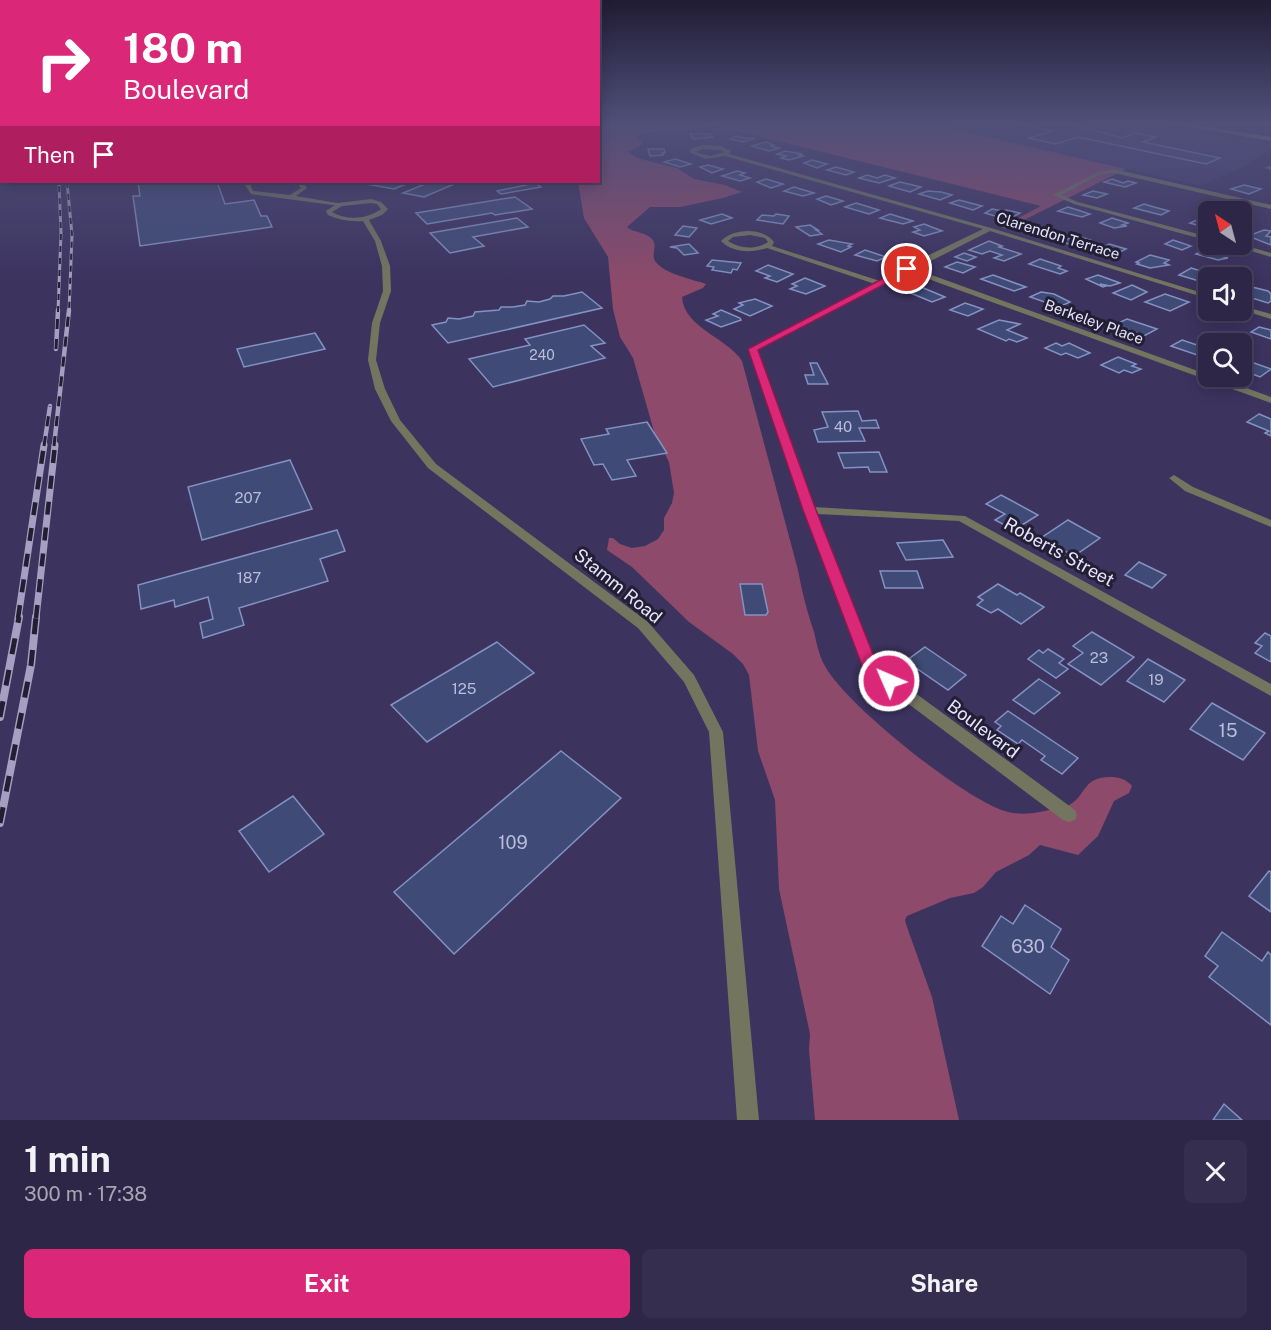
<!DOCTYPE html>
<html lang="en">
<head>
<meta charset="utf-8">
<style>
  body { margin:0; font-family:"Public Sans",sans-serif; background:#352e4e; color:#f1f3f6; height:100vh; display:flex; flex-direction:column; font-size:22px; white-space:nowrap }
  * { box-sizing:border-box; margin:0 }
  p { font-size:20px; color:#a7a5b4 }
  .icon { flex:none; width:33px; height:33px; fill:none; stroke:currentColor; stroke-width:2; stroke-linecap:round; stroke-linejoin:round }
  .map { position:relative; height:1120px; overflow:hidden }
  .sheet { display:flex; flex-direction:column; background:#2d2647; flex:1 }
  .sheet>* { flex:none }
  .top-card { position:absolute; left:0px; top:0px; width:600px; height:183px; box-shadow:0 3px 15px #0003,0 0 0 2px #484360; background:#db2777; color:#fff; overflow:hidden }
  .needle { width:39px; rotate:324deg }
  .tools { position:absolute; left:1198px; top:201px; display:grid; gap:12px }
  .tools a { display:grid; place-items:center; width:54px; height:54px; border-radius:9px; background:#2d2647; box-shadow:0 3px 15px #0003,0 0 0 2px #484360; font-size:30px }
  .pin { position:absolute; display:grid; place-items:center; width:51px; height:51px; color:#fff; margin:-26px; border:3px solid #fff; border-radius:50%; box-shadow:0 2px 6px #0007 }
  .me { position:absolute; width:66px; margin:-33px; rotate:315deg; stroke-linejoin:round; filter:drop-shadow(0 0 4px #0008) }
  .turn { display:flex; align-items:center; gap:21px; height:126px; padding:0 24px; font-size:27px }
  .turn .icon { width:78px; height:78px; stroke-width:2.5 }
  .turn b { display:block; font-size:42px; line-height:51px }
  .then { display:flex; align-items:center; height:57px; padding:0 24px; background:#0003; gap:12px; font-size:22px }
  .round { display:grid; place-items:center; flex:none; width:63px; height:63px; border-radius:9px; background:#352e4e }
  .head { display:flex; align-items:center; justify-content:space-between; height:102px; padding:0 24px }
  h1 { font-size:36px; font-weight:700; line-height:45px }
  .cta { display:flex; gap:12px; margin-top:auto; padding:12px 24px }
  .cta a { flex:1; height:69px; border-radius:9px; background:#db2777; color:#fff; font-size:24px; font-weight:700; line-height:69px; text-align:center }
  .cta a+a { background:#352e4e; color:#f1f3f6 }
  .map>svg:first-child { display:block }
  .built { fill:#453b6d }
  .green { fill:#8d4a6a }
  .building { fill:#3f4b76; stroke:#8392c2; stroke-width:1.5 }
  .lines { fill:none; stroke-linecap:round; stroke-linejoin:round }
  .lane { fill:#74755f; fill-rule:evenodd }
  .street { fill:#74755f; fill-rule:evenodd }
  .secondary { fill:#939572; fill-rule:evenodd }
  .rail-far3-casing { stroke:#a59fc1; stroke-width:3 }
  .rail-far2-casing { stroke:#a59fc1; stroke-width:4.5 }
  .rail-far1-casing { stroke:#a59fc1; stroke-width:7 }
  .rail-casing { stroke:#a59fc1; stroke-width:8 }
  .rail-far3 { stroke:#221f33; stroke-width:2; stroke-dasharray:6; stroke-linecap:butt }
  .rail-far2 { stroke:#221f33; stroke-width:3; stroke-dasharray:10; stroke-linecap:butt }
  .rail-far1 { stroke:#221f33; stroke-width:4.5; stroke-dasharray:13; stroke-linecap:butt }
  .rail { stroke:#221f33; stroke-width:5; stroke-dasharray:16; stroke-linecap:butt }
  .route { fill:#db2777; stroke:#8e194d; stroke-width:1.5 }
  .labels { text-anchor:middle; stroke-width:6; stroke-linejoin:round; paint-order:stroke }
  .far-number-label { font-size:14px; fill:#bcbddc }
  .far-street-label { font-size:15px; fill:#e6e3fe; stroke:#221f33 }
  .number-label { font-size:15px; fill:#bcbddc }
  .street-label { font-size:18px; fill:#e6e3fe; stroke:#221f33 }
  .near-number-label { font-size:18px; fill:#bcbddc }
</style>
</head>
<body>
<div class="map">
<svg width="1271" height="1120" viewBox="0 0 1271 1120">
  <rect width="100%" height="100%" fill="#3c335f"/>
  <path class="built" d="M932,124H1146L1271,144V148L1267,153L1250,161L1254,162L1200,186Z"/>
  <path class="green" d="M599,124H932L1126,169L1006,229L1001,227L1041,206L722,127C698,128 658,126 636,137L642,142L641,145L628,152L637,158L677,168L694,179L725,185L742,192L723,198L680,207H650L627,227C634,233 646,232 652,239C658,246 651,253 655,261C664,274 692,279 706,284L703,288L682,297C684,328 728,338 742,361L798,570C802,592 807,611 814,632C817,644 819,656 825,666C845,704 964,799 1005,811C1027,818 1045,810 1067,806C1087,797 1081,777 1110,777C1119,777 1126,779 1132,786L1129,793L1114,801L1098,836L1078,855L1040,845L1029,855L996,872L983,887L974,893L950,898L907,916L905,920L907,927L932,997L959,1120H815L809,1050L810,1034L779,889L775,800L758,751L749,675L743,664L733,654L689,622L632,567L607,550L609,538H613L620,544L632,548L645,546L658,539L664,530V518L672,503L674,493L669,462L655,435L633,358L620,337L613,309L608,257L584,218L578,182H598Z"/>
  <g class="building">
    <path d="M1021,124H1071L1122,138L1135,133L1156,137L1143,142L1220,158L1206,164L1078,137L1056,144L1029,138L1051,131Z"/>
    <path d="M690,134H710L713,137L693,139Z"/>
    <path d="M736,136L744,138H755L744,142L730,139Z"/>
    <path d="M766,142L774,145L770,146L779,148L769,151L752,146Z"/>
    <path d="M648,149H664L665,153H662L663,155L650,156Z"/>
    <path d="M785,151L802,154L799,155L803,156L789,160L781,158L786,156L777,154Z"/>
    <path d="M675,159L691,164L680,167L664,162Z"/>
    <path d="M812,160L827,164L817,168L804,163Z"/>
    <path d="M708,165L723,169L712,173L700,167Z"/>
    <path d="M836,167L854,172L846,175L827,170Z"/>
    <path d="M737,171L745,173L740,175L750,178L740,181L722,176Z"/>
    <path d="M867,175L877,178L885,175L895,178L879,183L859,178Z"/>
    <path d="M766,179L783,184L771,188L757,182Z"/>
    <path d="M1112,179L1123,183L1128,181L1136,183L1125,187L1104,182Z"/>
    <path d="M138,182H217L225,204L254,200L261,216H267L272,227L140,246L133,196H140Z"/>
    <path d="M364,182H411L394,189L361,183Z"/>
    <path d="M430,182H459L424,197L403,193Z"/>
    <path d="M900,182L921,187L910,192L889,186Z"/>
    <path d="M535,183L541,187L501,194L497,191Z"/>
    <path d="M1244,185L1261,189L1249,194L1231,189Z"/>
    <path d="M794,187L814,193L803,196L784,191Z"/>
    <path d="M928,191L941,192L952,195L940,200L919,194Z"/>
    <path d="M1093,191L1107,194L1097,198L1083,195Z"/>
    <path d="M826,196L843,201L831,205L817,199Z"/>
    <path d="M515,197L532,209L495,215L492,213L427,224L416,213Z"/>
    <path d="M959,200L982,206L973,210L950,203Z"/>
    <path d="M1209,201L1228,206L1222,209L1203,204Z"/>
    <path d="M856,203L879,210L869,214L845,207Z"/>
    <path d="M1144,204L1154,207L1169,211L1161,215L1134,208Z"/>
    <path d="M1068,207L1090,214L1082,217L1058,211Z"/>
    <path d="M992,209L1003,211L1006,210L1020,213L1008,220L985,213Z"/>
    <path d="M722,214L732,218L711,224L700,220Z"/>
    <path d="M776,214L789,216L783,224L757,220L762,215L774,216Z"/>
    <path d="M890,214L913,221L903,224L880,218Z"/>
    <path d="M1203,217L1209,219V224L1203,227L1190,223Z"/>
    <path d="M517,218L528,227L473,237L484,246L450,253L430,233Z"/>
    <path d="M1112,218L1128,223L1122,225L1127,226L1114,228L1100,223Z"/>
    <path d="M924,224L942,231L924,236L913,232L920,230L914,227Z"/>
    <path d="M810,225L818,230H816L822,234L810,236L796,227Z"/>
    <path d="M1036,225L1050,229L1044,231L1052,234L1046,236L1024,229Z"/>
    <path d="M683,226L697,228L689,237L675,235Z"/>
    <path d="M1264,230L1271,231L1266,236L1271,237V245L1248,236Z"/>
    <path d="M1075,235L1090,240L1075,246L1062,242Z"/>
    <path d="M829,240L852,244L848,246L851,247L841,252L818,244Z"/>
    <path d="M1173,240L1191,246L1182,250L1165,244Z"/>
    <path d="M989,241L1002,246L999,247L1021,254L1004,261L994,258L1002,255L990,251L982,254L969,250Z"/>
    <path d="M689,244L698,253L684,255L677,248L670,247Z"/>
    <path d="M1109,244L1126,249L1110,257L1094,252Z"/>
    <path d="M1205,249L1223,253L1222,254L1227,256L1224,257L1228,258L1218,260L1196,254Z"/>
    <path d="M865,250L886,257L877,261L855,255Z"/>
    <path d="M964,253L976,257L967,261L955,257Z"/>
    <path d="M1150,255L1169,260L1164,263L1169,265L1150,268L1137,264L1139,263L1136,262Z"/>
    <path d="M1040,259L1061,266L1058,268L1067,271L1060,274L1029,264Z"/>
    <path d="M712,260L741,263L737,270L733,269L731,273L712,270L714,267L707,266Z"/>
    <path d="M957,262L975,267L963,273L945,267Z"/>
    <path d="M768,265L793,274L777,282L765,278L770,276L756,271Z"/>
    <path d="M1191,268L1205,272L1201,275L1211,278H1209V284L1179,275Z"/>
    <path d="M993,275L1026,287L1014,291L981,279Z"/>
    <path d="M1098,275L1120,283L1110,286L1100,284L1106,286L1103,287L1086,279Z"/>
    <path d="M805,278L825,286L806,294L790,289L797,286L792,284Z"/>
    <path d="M1132,285L1147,292L1131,300L1113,293Z"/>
    <path d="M921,287L945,297L932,302L908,292Z"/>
    <path d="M1252,287L1268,291L1271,294V301L1268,303L1242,295V292Z"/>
    <path d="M582,292L602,308L448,343L432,325L446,322L448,318L459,319L473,316L475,312L499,310L501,307H513L525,305L527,301L539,302L550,299L553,296H564Z"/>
    <path d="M1041,292L1054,294L1070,302L1059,307L1030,297Z"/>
    <path d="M1165,294L1189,302L1170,311L1145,302Z"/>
    <path d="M755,299L772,306L750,316L734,309L743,305L739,303Z"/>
    <path d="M965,303L983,309L968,316L950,310Z"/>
    <path d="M721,310L740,318L741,320L721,327L706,320L718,316L713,314Z"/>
    <path d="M1127,319L1157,329L1144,336L1114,325Z"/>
    <path d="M999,320L1020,324L1007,330L1027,338L1017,342L1009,339L1006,341L978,329Z"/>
    <path d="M584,325L605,343L591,346L605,358L493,387L469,359L530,345L525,339Z"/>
    <path d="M1259,327L1271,330V339L1251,332Z"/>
    <path d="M1220,332L1234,337L1220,344L1204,339Z"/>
    <path d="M315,333L325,349L244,367L237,349Z"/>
    <path d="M1182,340L1209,349V354L1203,357L1171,346Z"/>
    <path d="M1056,343L1062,346L1069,343L1090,353L1078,358L1066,353L1061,355L1045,348Z"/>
    <path d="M1118,357L1136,364L1132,366L1141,369L1132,373L1124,370L1119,373L1101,365Z"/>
    <path d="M1243,359L1271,369L1260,377L1242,370Z"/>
    <path d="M810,363H817L828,384H808L805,375H814Z"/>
    <path d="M858,411L862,421L876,420L879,428H859L865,441L818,442L814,430L828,427L822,412Z"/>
    <path d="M1259,414L1271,419V436L1265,433L1269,431L1247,422Z"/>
    <path d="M647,422L667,453L627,460L636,476L612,480L603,464L594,465L581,439L609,434L606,429Z"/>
    <path d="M879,452L887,472H870L868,467L844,468L838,453Z"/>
    <path d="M290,460L312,509L202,540L188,487Z"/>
    <path d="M1001,495L1038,515L1014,530L995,520L1005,514L986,504Z"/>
    <path d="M1068,520L1100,538L1074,556L1041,538Z"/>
    <path d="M337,530L345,551L320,559L328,581L239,608L244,625L203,638L200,623L213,619L208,597L175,607L174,600L141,609L138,585Z"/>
    <path d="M943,540L953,557L906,560L897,543Z"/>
    <path d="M1139,562L1166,575L1152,588L1125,575Z"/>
    <path d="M880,571H917L923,588H885Z"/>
    <path d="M740,584H762L768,612L766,615H745Z"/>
    <path d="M998,584L1017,595L1020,593L1044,607L1021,624L998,609L991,613L977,605L983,600L978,597Z"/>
    <path d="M1092,632L1134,657L1101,685L1068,664L1083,653L1073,646Z"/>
    <path d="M1265,633L1271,636V662L1255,653L1262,646L1255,643Z"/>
    <path d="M497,642L534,673L427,742L391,705Z"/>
    <path d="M925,647L966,675L948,690L906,661Z"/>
    <path d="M1048,649L1064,659L1059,663L1068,669L1056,678L1028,659L1039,650L1043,653Z"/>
    <path d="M1148,659L1185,680L1164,702L1127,681Z"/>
    <path d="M1039,679L1060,693L1034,714L1013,700Z"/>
    <path d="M1212,703L1265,733L1243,760L1190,729Z"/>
    <path d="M1008,711L1078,758L1062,774L1041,760L1045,756L1022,740L1018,744L997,730L1001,726L995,722Z"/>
    <path d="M561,751L621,798L454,954L394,892Z"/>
    <path d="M293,796L324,834L269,872L239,831Z"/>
    <path d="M1269,871L1271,872V912L1249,896Z"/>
    <path d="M1025,905L1061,929L1051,947L1069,960L1050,994L982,946L1001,916L1013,924Z"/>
    <path d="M1222,932L1262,961L1268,952L1271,955V1025L1209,977L1218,966L1205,956Z"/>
    <path d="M1224,1104L1242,1120H1213Z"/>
  </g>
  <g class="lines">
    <path class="lane" d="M243,182H249L253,191L290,195L301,188L296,182H302L307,188L296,196L343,204L340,206L251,194Z"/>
    <g class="street">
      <path d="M703,145L721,146L731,151L729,154L991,228L1209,295V299L990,231L915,269L1209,375V376H1214L1271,397V403L909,272L758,350L814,507L965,516L1271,684V696L959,521L817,514L877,665L1075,810L1077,815L1075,820L1069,822L1063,820L866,672L804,510L749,349L875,284L767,248C751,253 733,253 721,241C733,228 763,227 774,242L772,246L880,281L904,267L983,229L725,156L705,159L689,152L692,148ZM703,149L720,150L725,152L710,156L695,152ZM750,235L765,238L768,242C755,250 740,249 728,241L733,237Z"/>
      <path d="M1271,166V170L1265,168L1266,167Z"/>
      <path d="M1114,169L1271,205V209L1114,173L1101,174L1061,195L1078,202L1209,237V241L1074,204L1053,195L1098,172Z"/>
      <path d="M371,199L381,202L388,209L382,215L369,220L381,241L390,266L391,291L380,323L376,360L385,389L400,420L436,464L648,622L694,675L723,732L759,1120H737L709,732L684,682L638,628L428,468L391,421L375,389L368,360L372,323L383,291L382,266L375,241L363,221C351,222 339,220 328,215L326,211L338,203ZM371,203L377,204L381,209C368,219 346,221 332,212L342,206Z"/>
      <path d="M1228,244H1240L1271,253V257Z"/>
      <path d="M1242,306L1271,314V319L1242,310Z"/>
      <path d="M1174,475L1193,487L1271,520V527L1185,491L1169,478Z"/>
    </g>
    <path class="secondary" d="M1175,124H1188L1271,137V141Z"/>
    <defs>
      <g id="rail-far3">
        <path d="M67,182L72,235L69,312"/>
        <path d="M58,312L61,233L59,184"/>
      </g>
      <g id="rail-far2">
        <path d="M56,349L58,310"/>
        <path d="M44,446L50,406"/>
        <path d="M54,446L69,310"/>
      </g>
      <g id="rail-far1">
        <path d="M18,618L44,445"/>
        <path d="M36,618L55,445"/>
      </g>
      <g id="rail">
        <path d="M0,717L19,617"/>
        <path d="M0,823L31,665L36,617"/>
      </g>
    </defs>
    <use href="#rail-far3" class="rail-far3-casing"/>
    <use href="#rail-far2" class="rail-far2-casing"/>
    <use href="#rail-far1" class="rail-far1-casing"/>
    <use href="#rail" class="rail-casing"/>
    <use href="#rail-far3" class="rail-far3"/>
    <use href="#rail-far2" class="rail-far2"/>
    <use href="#rail-far1" class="rail-far1"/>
    <use href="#rail" class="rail"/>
  </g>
  <linearGradient id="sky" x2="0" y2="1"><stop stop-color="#211c34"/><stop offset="0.44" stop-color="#50507a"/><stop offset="1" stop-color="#50507a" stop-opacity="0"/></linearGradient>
  <rect width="1271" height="281" fill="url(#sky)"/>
  <path class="route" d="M907,266L911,269L910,271L758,350L816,510L877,664L897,681L895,685C883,689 869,677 863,668L803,510L748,349Z"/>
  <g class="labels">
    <g class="far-number-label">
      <text x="542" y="360">240</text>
    </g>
    <g class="far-street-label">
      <text transform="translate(1058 236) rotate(17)" y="5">Clarendon Terrace</text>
      <text transform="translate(1094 322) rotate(20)" y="5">Berkeley Place</text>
    </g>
    <g class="number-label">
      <text x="843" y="432">40</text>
      <text x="248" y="503">207</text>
      <text x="249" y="583">187</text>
      <text x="1099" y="663">23</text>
      <text x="1156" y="685">19</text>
      <text x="464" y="694">125</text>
    </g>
    <g class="street-label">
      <text transform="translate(1059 552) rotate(29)" y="6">Roberts Street</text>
      <text transform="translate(618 586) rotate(39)" y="6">Stamm Road</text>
      <text transform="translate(983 729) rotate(37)" y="6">Boulevard</text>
    </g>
    <g class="near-number-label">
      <text x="1228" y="737">15</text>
      <text x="513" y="849">109</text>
      <text x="1028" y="953">630</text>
    </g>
  </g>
</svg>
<div class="tools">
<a><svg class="needle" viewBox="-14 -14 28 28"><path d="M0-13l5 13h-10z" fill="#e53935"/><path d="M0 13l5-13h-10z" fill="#a7a5b4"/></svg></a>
<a><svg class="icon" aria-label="sound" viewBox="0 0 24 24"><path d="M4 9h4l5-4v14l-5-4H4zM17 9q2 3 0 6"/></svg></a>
<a><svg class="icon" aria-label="search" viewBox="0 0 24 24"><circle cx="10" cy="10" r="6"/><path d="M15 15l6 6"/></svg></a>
</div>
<div class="pin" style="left:907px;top:269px;background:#d93025"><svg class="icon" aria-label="arrive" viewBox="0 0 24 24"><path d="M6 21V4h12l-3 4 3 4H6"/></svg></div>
<svg class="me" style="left:889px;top:681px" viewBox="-20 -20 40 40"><circle r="17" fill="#db2777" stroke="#fff" stroke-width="3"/><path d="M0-11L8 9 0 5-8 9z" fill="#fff"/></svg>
<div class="top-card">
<div class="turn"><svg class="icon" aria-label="right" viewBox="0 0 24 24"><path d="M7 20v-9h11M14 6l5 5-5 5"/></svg><div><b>180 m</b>Boulevard</div></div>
<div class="then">Then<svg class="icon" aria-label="arrive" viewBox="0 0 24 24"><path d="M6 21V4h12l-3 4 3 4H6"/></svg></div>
</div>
</div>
<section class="sheet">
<div class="head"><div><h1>1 min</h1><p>300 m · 17:38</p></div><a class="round"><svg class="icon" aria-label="close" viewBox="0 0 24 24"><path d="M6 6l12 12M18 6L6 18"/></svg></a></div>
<div class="cta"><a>Exit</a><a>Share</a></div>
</section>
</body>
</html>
